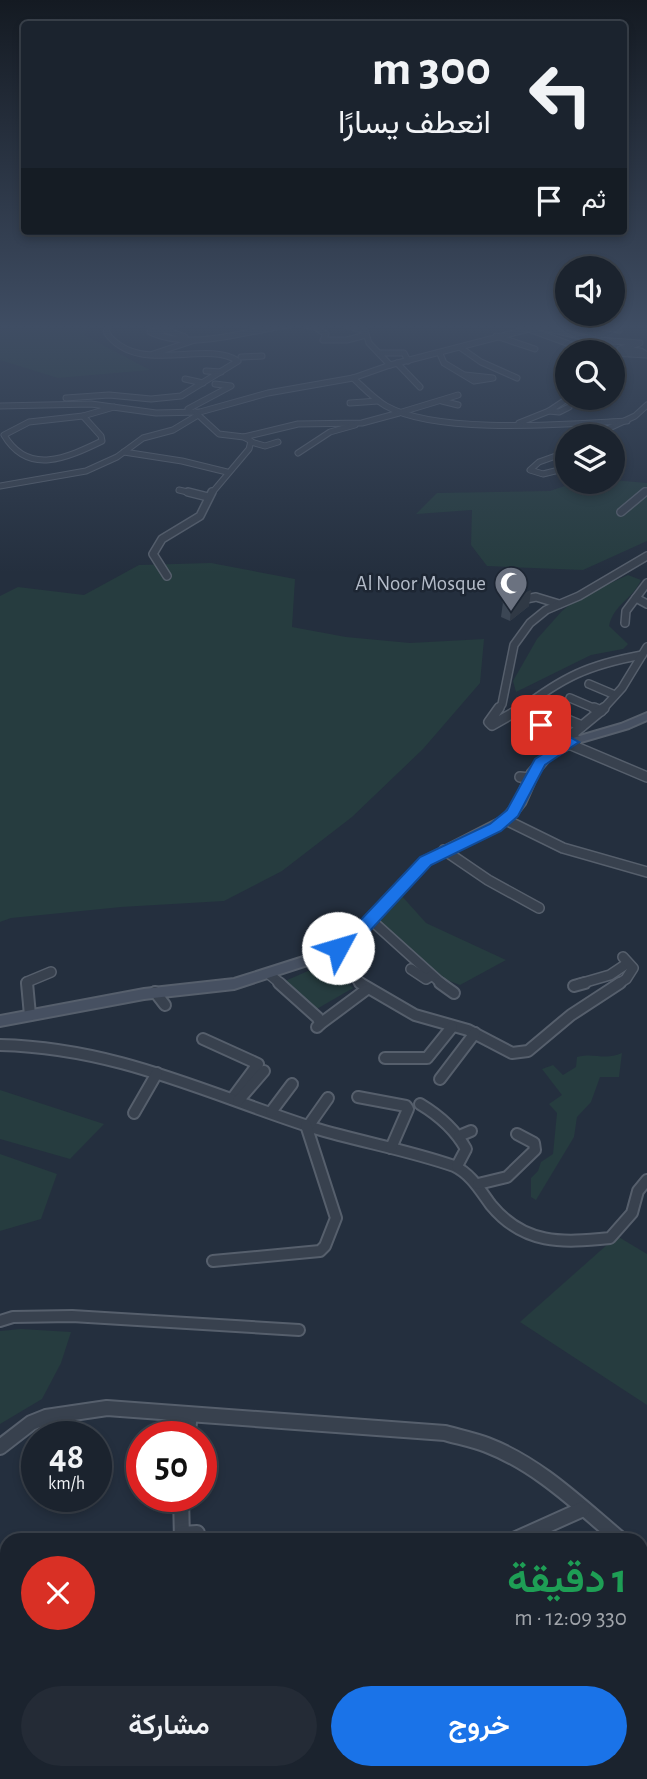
<!DOCTYPE html>
<html lang="ar">
<head>
<meta charset="utf-8">
<style>
  body { margin:0; font-family:"Alegreya Sans",Vazirmatn,sans-serif; background:#242b36; color:#f1f3f6; direction:rtl; height:100vh; display:flex; flex-direction:column; font-size:26px; white-space:nowrap }
  * { box-sizing:border-box; margin:0 }
  p { font-size:23px; color:#a0a4aa }
  .icon { flex:none; width:38px; height:38px; fill:none; stroke:currentColor; stroke-width:2; stroke-linecap:round; stroke-linejoin:round }
  .map { position:relative; flex:1; overflow:hidden; direction:ltr }
  .panel { position:absolute; left:0px; top:1533px; width:648px; height:247px; display:flex; flex-direction:column; background:#1b232e; border-radius:21px 21px 0 0; box-shadow:0 4px 10px #0003,0 0 0 2px #39404a; direction:rtl }
  .panel>* { flex:none }
  .banner { position:absolute; left:21px; top:21px; width:606px; height:214px; border-radius:7px; box-shadow:0 4px 10px #0003,0 0 0 2px #39404a; direction:rtl; background:#1b232e; color:#f1f3f6; overflow:hidden }
  .controls { position:absolute; left:555px; top:256px; display:grid; gap:14px }
  .controls a { display:grid; place-items:center; width:70px; height:70px; border-radius:50%; background:#1b232e; box-shadow:0 4px 10px #0003,0 0 0 2px #39404a; font-size:35px }
  .speed { position:absolute; left:21px; top:1421px; display:flex; gap:14px; font-size:35px; font-weight:700; text-align:center }
  .speed>* { display:grid; place-content:center; width:91px; height:91px; border-radius:50%; background:#1b232e; box-shadow:0 4px 10px #0003,0 0 0 2px #39404a; line-height:1 }
  .speed small { font-size:18px; font-weight:400 }
  .speed .limit { border:10px solid #d22; background:#fff; color:#111 }
  .pin { position:absolute; display:grid; place-items:center; width:60px; height:60px; color:#fff; margin:-30px; border-radius:14px; box-shadow:0 4px 10px #0006 }
  .me { position:absolute; width:77px; margin:-38px; rotate:51deg; stroke-linejoin:round; filter:drop-shadow(0 0 5px #0008) }
  .turn { display:flex; align-items:center; gap:24px; height:147px; padding:0 21px; font-size:32px }
  .turn .icon { width:91px; height:91px; stroke-width:2.5 }
  .turn b { display:block; font-size:49px; line-height:60px }
  .then { display:flex; align-items:center; height:66px; padding:0 21px; background:#0003; gap:14px; font-size:26px }
  .round { display:grid; place-items:center; flex:none; width:74px; height:74px; border-radius:37px; background:#242b36 }
  .overview { display:flex; align-items:center; justify-content:space-between; height:119px; padding:0 21px }
  h1 { font-size:42px; font-weight:600; line-height:52px; color:#1e9e55 }
  .primary-button { display:flex; gap:14px; margin-top:auto; padding:14px 21px }
  .primary-button a { flex:1; height:80px; border-radius:42px; background:#1a73e8; color:#fff; font-size:28px; font-weight:600; line-height:80px; text-align:center }
  .primary-button a+a { background:#242b36; color:#f1f3f6 }
  .map>svg:first-child { display:block }
  .green { fill:#263c3f }
  .lines { fill:none; stroke-linecap:round; stroke-linejoin:round }
  .minor-far4-casing { stroke:#565f6c; stroke-width:7 }
  .minor-far3-casing { stroke:#565f6c; stroke-width:10 }
  .minor-far2-casing { stroke:#565f6c; stroke-width:12 }
  .minor-far1-casing { stroke:#565f6c; stroke-width:14 }
  .minor-casing { stroke:#565f6c; stroke-width:18 }
  .secondary-casing { stroke:#565f6c; stroke-width:4 }
  .minor-far4 { stroke:#38414e; stroke-width:5 }
  .minor-far3 { stroke:#38414e; stroke-width:7 }
  .minor-far2 { stroke:#38414e; stroke-width:9 }
  .minor-far1 { stroke:#38414e; stroke-width:10 }
  .minor { stroke:#38414e; stroke-width:14 }
  .secondary { fill:#465061; fill-rule:evenodd }
  .wall { fill:#3b4654 }
  .shaded-wall { fill:#303945 }
  .building { fill:#455162; stroke:#303945; stroke-width:2 }
  .route { fill:#1a73e8; stroke:#114b97; stroke-width:2 }
  .labels { text-anchor:middle; stroke-width:5; stroke-linejoin:round; paint-order:stroke }
  .far-poi-label { font-size:21px; fill:#b4bcc9; stroke:#1d2633; text-anchor:end }
</style>
</head>
<body>
<div class="map">
<svg width="647" height="1779" viewBox="0 0 647 1779">
  <rect width="100%" height="100%" fill="#242f3e"/>
  <g class="green">
    <path d="M18,324H94L84,335L150,370L58,378L0,360V332Z"/>
    <path d="M613,480L647,483V541L583,570L487,566L471,545L472,510L416,514L437,493L550,491L579,481Z"/>
    <path d="M211,563L295,579L292,627L346,637L410,643L484,639L480,683L423,749L352,817L282,871L224,901L121,907L11,918L0,922V596L18,587L84,595L139,565Z"/>
    <path d="M628,575L641,580C632,600 614,604 609,626L628,644L623,649L591,655L516,692L513,681L537,639L562,611L578,598Z"/>
    <path d="M400,894L426,923L506,960L460,985L444,979L379,922Z"/>
    <path d="M324,964L353,988L315,1010L285,981Z"/>
    <path d="M622,1053L619,1077H600L591,1102L577,1117L574,1137L536,1200L531,1197V1178L538,1171L541,1162L553,1154L557,1113L549,1104L562,1095L542,1069L553,1065L563,1075L576,1067L577,1057C596,1052 603,1061 622,1053Z"/>
    <path d="M0,1090L104,1124L70,1159L0,1139Z"/>
    <path d="M0,1154L57,1174L41,1219L0,1231Z"/>
    <path d="M617,1236L647,1254V1405L520,1322Z"/>
    <path d="M21,1329L71,1332L61,1363L42,1399L0,1424V1331Z"/>
    <path d="M647,1667V1779H558L556,1773H640L641,1669Z"/>
    <path d="M7,1762V1773H214L215,1779H0V1765Z"/>
  </g>
  <g class="lines">
    <defs>
      <g id="minor-far4">
        <path d="M299,324L315,327L326,334L323,340H347L366,335"/>
        <path d="M341,324L365,331L369,343L390,365"/>
        <path d="M586,324L619,330"/>
        <path d="M165,325L183,324"/>
        <path d="M540,327L596,340L640,343L620,349L641,351L647,355L612,353"/>
        <path d="M528,329L572,345"/>
        <path d="M496,336L535,349"/>
        <path d="M185,337L166,330L150,332C193,352 251,329 296,324"/>
        <path d="M593,341L582,345L589,346L594,352"/>
        <path d="M461,348L481,362L517,378"/>
        <path d="M379,353H404L408,361"/>
        <path d="M153,354L195,340"/>
        <path d="M440,354L444,363L474,381L493,378L465,375"/>
        <path d="M241,357L262,356"/>
        <path d="M397,363L420,387"/>
        <path d="M206,371L221,372"/>
        <path d="M353,378C363,387 374,399 386,406C438,435 567,424 627,421"/>
        <path d="M185,379L203,383"/>
        <path d="M66,398L109,395L151,399L181,396L238,361C205,339 137,377 106,332L108,324"/>
        <path d="M442,401L458,405"/>
        <path d="M350,403L378,401"/>
        <path d="M0,406L91,404L156,413L200,412L268,393L353,378L390,365L548,324"/>
        <path d="M188,409L231,386L215,384"/>
        <path d="M549,411L559,412L569,407"/>
        <path d="M195,412L219,434L244,437L298,424L362,423L399,413"/>
        <path d="M402,412L458,395"/>
        <path d="M83,416L101,436L102,441C67,458 28,476 4,435L29,422Z"/>
        <path d="M83,416L114,407"/>
        <path d="M519,423L549,411L570,397"/>
        <path d="M592,436L635,416L647,405"/>
        <path d="M251,442L265,446L278,442"/>
        <path d="M124,452L182,461L227,472"/>
        <path d="M567,452L539,462L530,470L543,474L567,468"/>
        <path d="M298,453L330,432L355,425"/>
        <path d="M0,486L86,471L117,457L143,438L173,430L198,415"/>
        <path d="M179,490L196,494"/>
        <path d="M211,494L249,449L251,441L244,437"/>
        <path d="M643,494L647,491"/>
      </g>
      <g id="minor-far3">
        <path d="M188,492L208,497"/>
        <path d="M621,512L645,492"/>
        <path d="M167,576L153,554L162,539L200,516L212,492"/>
        <path d="M636,598L647,604"/>
        <path d="M521,600L536,597L559,604"/>
        <path d="M625,623L626,611L647,583"/>
        <path d="M589,684L615,695"/>
        <path d="M570,698L598,710"/>
        <path d="M536,707L543,710"/>
        <path d="M498,710L502,704L514,645L530,623L546,610L579,596L647,556"/>
        <path d="M520,710C563,677 588,665 642,655"/>
        <path d="M602,710L622,688L647,647"/>
      </g>
      <g id="minor-far2">
        <path d="M499,708L489,722L492,725L522,708"/>
        <path d="M538,708L582,726"/>
        <path d="M594,708L601,711"/>
        <path d="M554,714L540,727L572,742"/>
        <path d="M577,740L570,736L604,708"/>
        <path d="M569,744L647,777"/>
        <path d="M520,777L530,778"/>
        <path d="M506,820L563,848L647,872"/>
        <path d="M444,850L488,880L539,908"/>
        <path d="M371,920L442,984"/>
        <path d="M328,953L362,984"/>
        <path d="M411,969L426,979L431,976"/>
        <path d="M269,974L281,984"/>
        <path d="M27,984V982L51,972"/>
        <path d="M579,984L610,975L628,963"/>
        <path d="M618,984L626,979L633,968L623,957"/>
      </g>
      <g id="minor-far1">
        <path d="M27,983L30,1015"/>
        <path d="M279,983L318,1018L320,1024L317,1027"/>
        <path d="M360,983L415,1015L468,1030L512,1053L528,1051L571,1015L620,983"/>
        <path d="M440,983L454,993"/>
        <path d="M574,986L585,983"/>
        <path d="M155,992L165,1005"/>
        <path d="M320,1024L367,989"/>
        <path d="M203,1039L258,1064L232,1099"/>
        <path d="M0,1045C118,1048 205,1093 314,1128C361,1142 408,1150 454,1166C471,1174 480,1190 491,1205C524,1245 562,1243 610,1238L632,1213L638,1191L647,1180"/>
        <path d="M385,1058H427L452,1027"/>
        <path d="M440,1079L475,1033"/>
        <path d="M358,1097L406,1106L408,1109L391,1148"/>
        <path d="M238,1101L264,1071"/>
        <path d="M420,1104C440,1116 455,1129 466,1149L457,1166"/>
        <path d="M271,1112L292,1084"/>
        <path d="M134,1113L157,1073"/>
        <path d="M309,1125L328,1098"/>
        <path d="M459,1136L471,1131"/>
        <path d="M478,1184L507,1177L535,1150L534,1143L517,1134"/>
        <path d="M213,1261L320,1251L325,1246L336,1218L306,1125"/>
        <path d="M0,1321L13,1317L72,1316L299,1330"/>
      </g>
      <g id="minor">
        <path d="M187,1437L190,1415"/>
        <path d="M0,1447L31,1423L46,1417L107,1408L445,1433C459,1437 474,1440 487,1445C539,1465 579,1505 621,1540"/>
        <path d="M181,1496L182,1540"/>
        <path d="M182,1534L197,1533"/>
        <path d="M514,1540L583,1509"/>
        <path d="M640,1556L647,1561"/>
        <path d="M640,1646L647,1645"/>
        <path d="M0,1690L7,1694"/>
        <path d="M0,1730L7,1726"/>
        <path d="M297,1779L308,1773"/>
      </g>
      <path id="secondary" d="M647,713V720L629,728L581,742L551,758L539,772L525,804L510,823L430,864L365,933L329,958L234,989L144,999L0,1026V1016L144,989L234,979L319,952L357,927L422,858L502,817L514,803L528,771L543,754L573,738L621,724Z"/>
    </defs>
    <use href="#minor-far4" class="minor-far4-casing"/>
    <use href="#minor-far3" class="minor-far3-casing"/>
    <use href="#minor-far2" class="minor-far2-casing"/>
    <use href="#minor-far1" class="minor-far1-casing"/>
    <use href="#minor" class="minor-casing"/>
    <use href="#secondary" class="secondary-casing"/>
    <use href="#minor-far4" class="minor-far4"/>
    <use href="#minor-far3" class="minor-far3"/>
    <use href="#minor-far2" class="minor-far2"/>
    <use href="#minor-far1" class="minor-far1"/>
    <use href="#minor" class="minor"/>
    <use href="#secondary" class="secondary"/>
  </g>
  <path class="wall" d="M503,602L529,606L510,621L501,617Z"/>
  <path class="shaded-wall" d="M531,591L529,606L510,621L511,606Z"/>
  <path class="building" d="M531,591L511,606L503,602L510,594L518,597Z"/>
  <linearGradient id="sky" x2="0" y2="1"><stop stop-color="#141a22"/><stop offset="0.57" stop-color="#3f4d63"/><stop offset="1" stop-color="#3f4d63" stop-opacity="0"/></linearGradient>
  <rect width="647" height="573" fill="url(#sky)"/>
  <path class="route" d="M541,721L579,742L545,765L518,816L501,831L431,865L367,934L344,952H332L330,948L355,926L420,857L490,824L507,810L535,759L562,742L536,728V722Z"/>
  <defs>
    <symbol id="mosque-pin" viewBox="-11 -11 22 30"><path d="M0 17L-7.5 6A9.5 9.5 0 1 1 7.5 6Z" fill="#6b7280" stroke="#1d2633"/><path d="M3.5-4.9A6 6 0 1 0 3.5 4.9A5 5 0 1 1 3.5-4.9Z" fill="#fff"/></symbol>
  </defs>
  <g fill-rule="evenodd">
    <use href="#mosque-pin" x="492" y="564" width="38" height="52"/>
  </g>
  <g class="labels">
    <g class="far-poi-label">
      <text x="486" y="590">Al Noor Mosque</text>
    </g>
  </g>
</svg>
<div class="controls">
<a><svg class="icon" aria-label="sound" viewBox="0 0 24 24"><path d="M4 9h4l5-4v14l-5-4H4zM17 9q2 3 0 6"/></svg></a>
<a><svg class="icon" aria-label="search" viewBox="0 0 24 24"><circle cx="10" cy="10" r="6"/><path d="M15 15l6 6"/></svg></a>
<a><svg class="icon" aria-label="layers" viewBox="0 0 24 24"><path d="M12 4l9 5-9 5-9-5zM3 14l9 5 9-5"/></svg></a>
</div>
<div class="speed"><div>48<small>km/h</small></div><div class="limit">50</div></div>
<div class="pin" style="left:541px;top:725px;background:#d93025"><svg class="icon" aria-label="arrive" viewBox="0 0 24 24"><path d="M6 21V4h12l-3 4 3 4H6"/></svg></div>
<svg class="me" style="left:338px;top:948px" viewBox="-20 -20 40 40"><circle r="19" fill="#fff"/><path d="M0-13L10 11 0 6-10 11z" fill="#1a73e8"/></svg>
<div class="banner">
<div class="turn"><svg class="icon" aria-label="left" viewBox="0 0 24 24"><path d="M17 20v-9H6M10 6l-5 5 5 5"/></svg><div><b>300 m</b>انعطف يسارًا</div></div>
<div class="then">ثم<svg class="icon" aria-label="arrive" viewBox="0 0 24 24"><path d="M6 21V4h12l-3 4 3 4H6"/></svg></div>
</div>
<section class="panel">
<div class="overview"><div><h1>1 دقيقة</h1><p>330 m · 12:09</p></div><a class="round" style="background:#d93025;color:#fff"><svg class="icon" aria-label="close" viewBox="0 0 24 24"><path d="M6 6l12 12M18 6L6 18"/></svg></a></div>
<div class="primary-button"><a>خروج</a><a>مشاركة</a></div>
</section>
</div>
</body>
</html>
